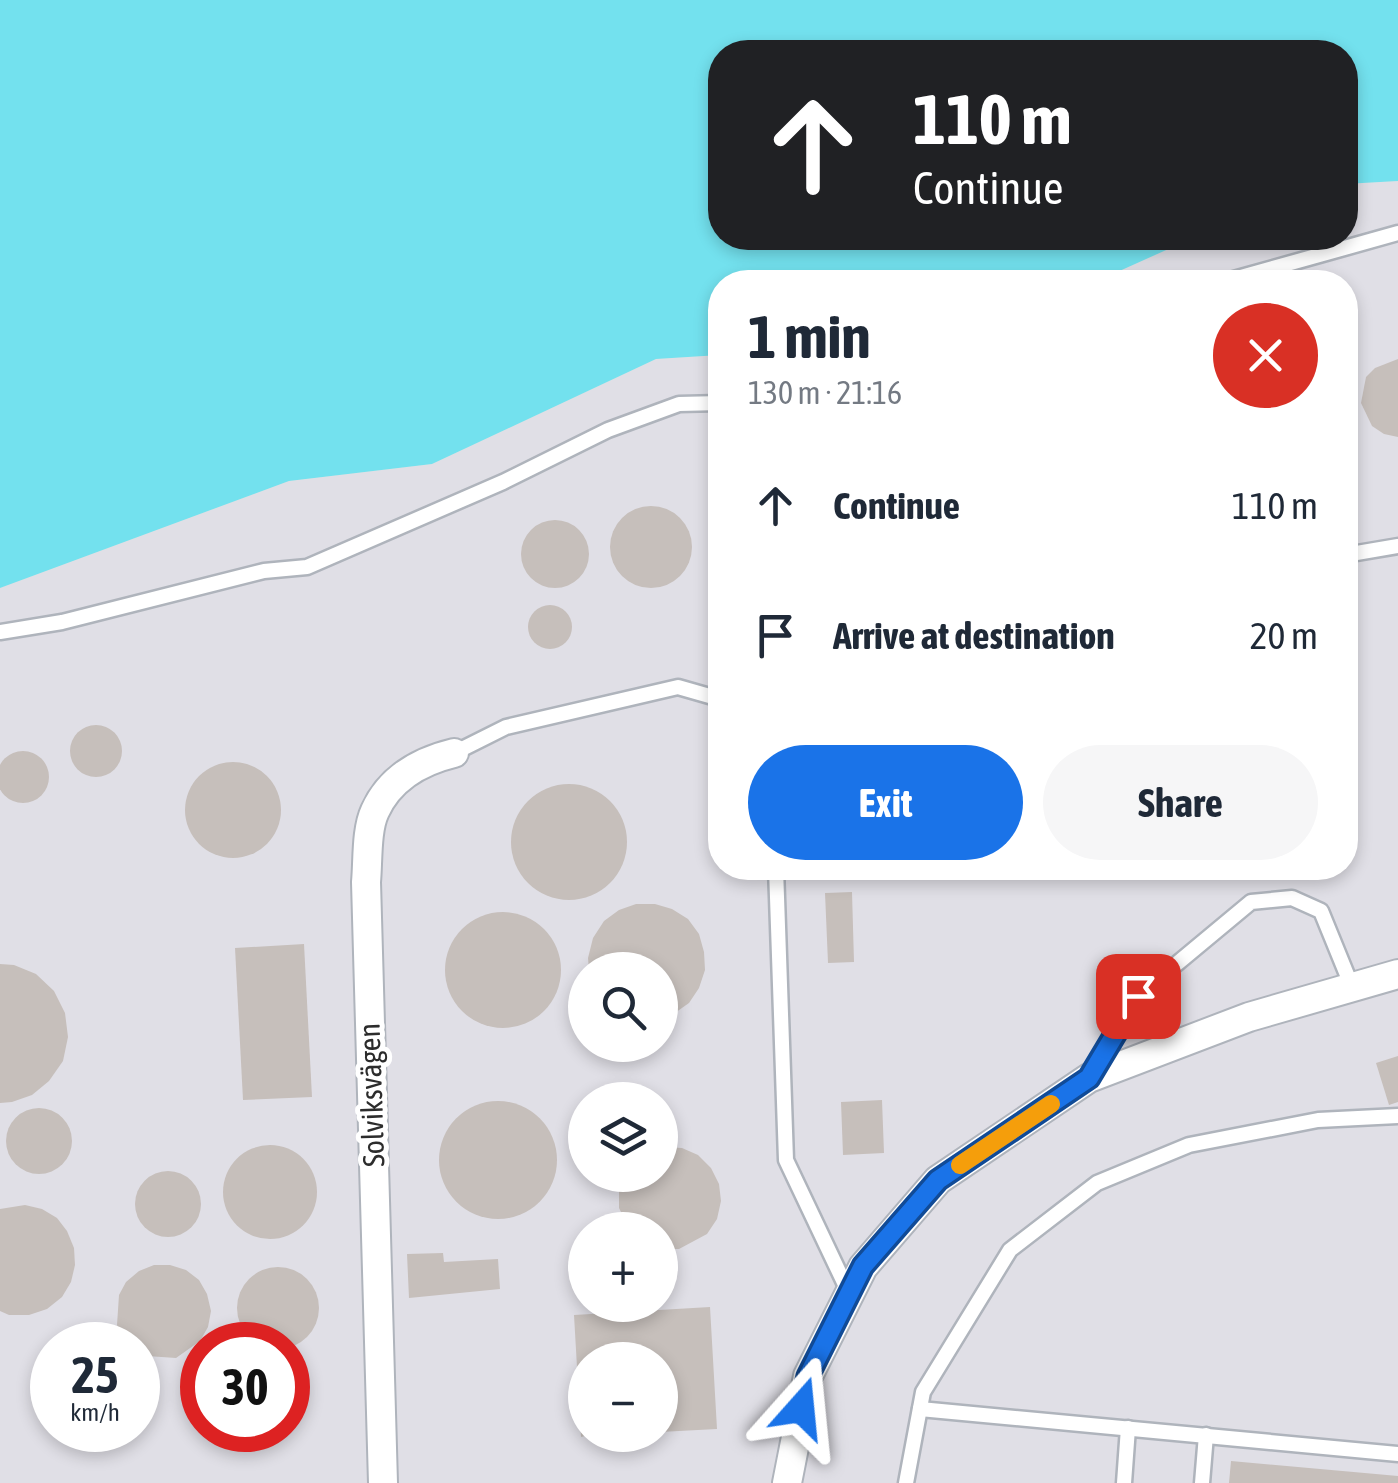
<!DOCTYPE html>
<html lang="en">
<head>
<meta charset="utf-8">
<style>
  body { margin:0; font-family:"Asap Condensed",sans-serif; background:#f6f6f7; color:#1f2937; height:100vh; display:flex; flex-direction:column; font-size:38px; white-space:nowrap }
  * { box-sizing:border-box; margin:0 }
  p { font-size:32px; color:#747a83 }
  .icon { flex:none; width:55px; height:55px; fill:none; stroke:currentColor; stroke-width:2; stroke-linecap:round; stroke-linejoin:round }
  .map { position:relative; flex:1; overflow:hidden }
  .sheet { position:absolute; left:708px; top:270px; width:650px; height:610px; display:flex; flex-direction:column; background:#fff; border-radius:40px; box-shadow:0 5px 15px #0003 }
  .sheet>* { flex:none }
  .banner { position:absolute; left:708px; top:40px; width:650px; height:210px; border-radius:40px; box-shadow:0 5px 15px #0003; background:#202124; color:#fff; overflow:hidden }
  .buttons { position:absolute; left:568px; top:952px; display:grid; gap:20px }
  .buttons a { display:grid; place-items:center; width:110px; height:110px; border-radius:50%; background:#fff; box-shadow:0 5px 15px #0003; font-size:50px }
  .speed { position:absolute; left:30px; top:1322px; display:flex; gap:20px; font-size:50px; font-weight:700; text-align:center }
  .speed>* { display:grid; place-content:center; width:130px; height:130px; border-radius:50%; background:#fff; box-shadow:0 5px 15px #0003; line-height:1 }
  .speed small { font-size:25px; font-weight:400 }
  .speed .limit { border:15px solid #d22; background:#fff; color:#111 }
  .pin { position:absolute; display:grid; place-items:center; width:85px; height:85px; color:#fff; margin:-42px; border-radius:20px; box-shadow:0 5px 15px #0006 }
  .me { position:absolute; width:110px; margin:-55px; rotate:18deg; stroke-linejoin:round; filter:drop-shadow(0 0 8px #0008) }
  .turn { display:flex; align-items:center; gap:35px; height:210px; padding:0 40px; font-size:45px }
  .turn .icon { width:130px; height:130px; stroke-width:2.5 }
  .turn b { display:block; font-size:70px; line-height:85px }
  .round { display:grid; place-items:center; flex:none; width:105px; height:105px; border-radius:52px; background:#f6f6f7 }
  .overview { display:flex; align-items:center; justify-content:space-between; height:170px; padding:0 40px }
  h1 { font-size:60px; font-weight:700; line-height:75px }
  .primary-button { display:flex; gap:20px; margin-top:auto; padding:20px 40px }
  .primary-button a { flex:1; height:115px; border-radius:60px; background:#1a73e8; color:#fff; font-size:40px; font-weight:700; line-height:115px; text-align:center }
  .primary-button a+a { background:#f6f6f7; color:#1f2937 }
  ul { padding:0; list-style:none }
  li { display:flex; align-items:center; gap:30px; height:130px; padding:0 40px }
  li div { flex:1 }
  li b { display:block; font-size:38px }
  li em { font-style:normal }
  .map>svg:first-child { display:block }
  .industrial { fill:#e0dfe6; fill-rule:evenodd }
  .water { fill:#73e1ee }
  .building { fill:#c6bfbb }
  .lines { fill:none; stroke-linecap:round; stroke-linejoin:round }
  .lane-casing { stroke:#afb4bc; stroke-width:19 }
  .street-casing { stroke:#afb4bc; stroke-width:32 }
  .lane { stroke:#fff; stroke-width:14 }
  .street { stroke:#fff; stroke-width:28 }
  .route-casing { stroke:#114b97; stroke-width:25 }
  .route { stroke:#1a73e8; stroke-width:18 }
  .slow { stroke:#f59e0b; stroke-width:18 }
  .labels { text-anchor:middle; stroke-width:10; stroke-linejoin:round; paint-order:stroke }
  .street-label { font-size:30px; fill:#2c2c2c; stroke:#fff }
</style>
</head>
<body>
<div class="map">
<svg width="1398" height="1483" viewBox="0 0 1398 1483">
  <rect width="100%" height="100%" fill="#eee5df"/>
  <path class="industrial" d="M1398,181V1483H0V588L289,481L432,464L656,359L720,355V868H1345V282H1095L1193,238H1345V184ZM585,970H660V1045H585ZM585,1100H660V1175H585ZM585,1230H660V1305H585ZM52,1345H138V1430H52ZM202,1345H288V1430H202ZM585,1360H660V1435H585Z"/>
  <path class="water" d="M0,0H1398V181L1345,184V52H720V238H1193L1095,282H720V355L656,359L432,464L289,481L0,588Z"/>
  <g class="building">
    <path d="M1398,359V437L1384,434L1372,426L1361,403L1366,377L1375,368Z"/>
    <path d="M720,503V557L708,533L709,521Z"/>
    <circle cx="651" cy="547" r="41"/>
    <circle cx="555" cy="554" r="34"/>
    <circle cx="550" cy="627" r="22"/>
    <circle cx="96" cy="751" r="26"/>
    <circle cx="23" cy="777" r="26"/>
    <circle cx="233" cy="810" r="48"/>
    <circle cx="569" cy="842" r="58"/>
    <path d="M852,892L854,962L828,963L825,893Z"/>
    <path d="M636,904H655L672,909L688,919L699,934L704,952L705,970L699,988L689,1003L672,1015L660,1019V970H589L588,958L593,938L604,921L619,910Z"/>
    <circle cx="503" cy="970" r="58"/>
    <path d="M304,944L312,1097L243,1100L235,948Z"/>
    <path d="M0,964L14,965L36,974L54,991L65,1013L68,1037L63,1061L49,1081L32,1095L12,1102L0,1103Z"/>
    <path d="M1398,1056V1102L1389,1105L1376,1063Z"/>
    <path d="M882,1100L884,1153L843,1155L841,1102Z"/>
    <circle cx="498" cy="1160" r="59"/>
    <circle cx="39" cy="1141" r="33"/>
    <circle cx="270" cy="1192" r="47"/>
    <path d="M664,1147L682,1148L698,1155L711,1168L719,1184L721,1201L717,1219L707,1234L679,1249H660V1230H630L619,1208V1191L624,1175H660V1148Z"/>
    <circle cx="168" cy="1204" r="33"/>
    <path d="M25,1205L42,1209L57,1218L67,1231L74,1248L75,1265L71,1282L62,1297L47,1309L29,1315H9L0,1311V1209Z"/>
    <path d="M443,1253L444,1262L498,1259L500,1289L409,1298L407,1254Z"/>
    <path d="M154,1265H170L186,1270L199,1280L207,1294L211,1311L208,1327L200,1341L176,1358L147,1356L138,1351V1345H130L124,1338L117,1325L119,1295L126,1282L139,1271Z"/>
    <circle cx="278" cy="1308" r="41"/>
    <path d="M710,1307L717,1429L660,1432V1360H585V1436L581,1437L574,1315Z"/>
    <path d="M1231,1461L1398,1476V1483H1229Z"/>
  </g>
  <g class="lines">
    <defs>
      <g id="lane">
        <path d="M1223,282L1398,233"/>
        <path d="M1345,555L1398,546"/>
        <path d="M0,632L62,622L264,571L307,567L503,482L608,430L679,404L720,403"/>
        <path d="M454,753L506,727L678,687L720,699"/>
        <path d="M776,868L786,1160L849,1293"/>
        <path d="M1092,1073L1138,996L1251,902L1292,898L1321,911L1352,987"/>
        <path d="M920,1409L1398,1454"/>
        <path d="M906,1483L923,1392L1010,1250L1097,1183L1189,1145L1318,1120L1398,1116"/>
        <path d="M1124,1483L1128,1428"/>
        <path d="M1202,1483L1206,1435"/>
      </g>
      <g id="street">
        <path d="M383,1483L366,882C368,861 366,830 375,811C390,778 421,761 454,753"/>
        <path d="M787,1483L808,1376L863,1267L938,1180L1089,1078L1249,1017L1398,974"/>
      </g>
    </defs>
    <use href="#lane" class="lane-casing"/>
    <use href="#street" class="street-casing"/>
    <use href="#lane" class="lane"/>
    <use href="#street" class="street"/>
  </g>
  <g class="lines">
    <defs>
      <path id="route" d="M801,1408L808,1376L863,1266L938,1180L1089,1078L1138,996"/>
    </defs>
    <use href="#route" class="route-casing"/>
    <use href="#route" class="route"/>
    <path class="slow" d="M960,1165L1051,1104"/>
  </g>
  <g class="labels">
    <g class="street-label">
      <text transform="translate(372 1095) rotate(-92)" y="10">Solviksvägen</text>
    </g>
  </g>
</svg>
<div class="buttons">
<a><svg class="icon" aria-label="search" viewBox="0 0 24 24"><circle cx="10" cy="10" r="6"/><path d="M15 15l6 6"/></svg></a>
<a><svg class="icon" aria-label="layers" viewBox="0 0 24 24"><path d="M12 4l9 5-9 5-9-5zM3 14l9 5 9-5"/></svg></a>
<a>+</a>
<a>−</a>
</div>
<div class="speed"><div>25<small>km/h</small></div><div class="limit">30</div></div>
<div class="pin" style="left:1138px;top:996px;background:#d93025"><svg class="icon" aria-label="arrive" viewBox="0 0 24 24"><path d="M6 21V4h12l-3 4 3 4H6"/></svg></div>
<svg class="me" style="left:801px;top:1408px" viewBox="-20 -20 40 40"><path d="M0-17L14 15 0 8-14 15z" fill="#1a73e8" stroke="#fff" stroke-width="4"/></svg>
<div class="banner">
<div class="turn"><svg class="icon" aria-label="ahead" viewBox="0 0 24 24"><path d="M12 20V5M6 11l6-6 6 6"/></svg><div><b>110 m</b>Continue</div></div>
</div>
<section class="sheet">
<div class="overview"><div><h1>1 min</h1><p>130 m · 21:16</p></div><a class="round" style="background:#d93025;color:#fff"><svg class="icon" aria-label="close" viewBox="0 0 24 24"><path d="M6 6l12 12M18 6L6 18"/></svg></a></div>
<ul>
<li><svg class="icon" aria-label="ahead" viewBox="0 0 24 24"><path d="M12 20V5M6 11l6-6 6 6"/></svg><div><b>Continue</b></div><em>110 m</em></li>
<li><svg class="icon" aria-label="arrive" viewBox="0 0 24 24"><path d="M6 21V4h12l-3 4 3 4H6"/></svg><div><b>Arrive at destination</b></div><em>20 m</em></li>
</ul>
<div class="primary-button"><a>Exit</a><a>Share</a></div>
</section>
</div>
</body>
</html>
